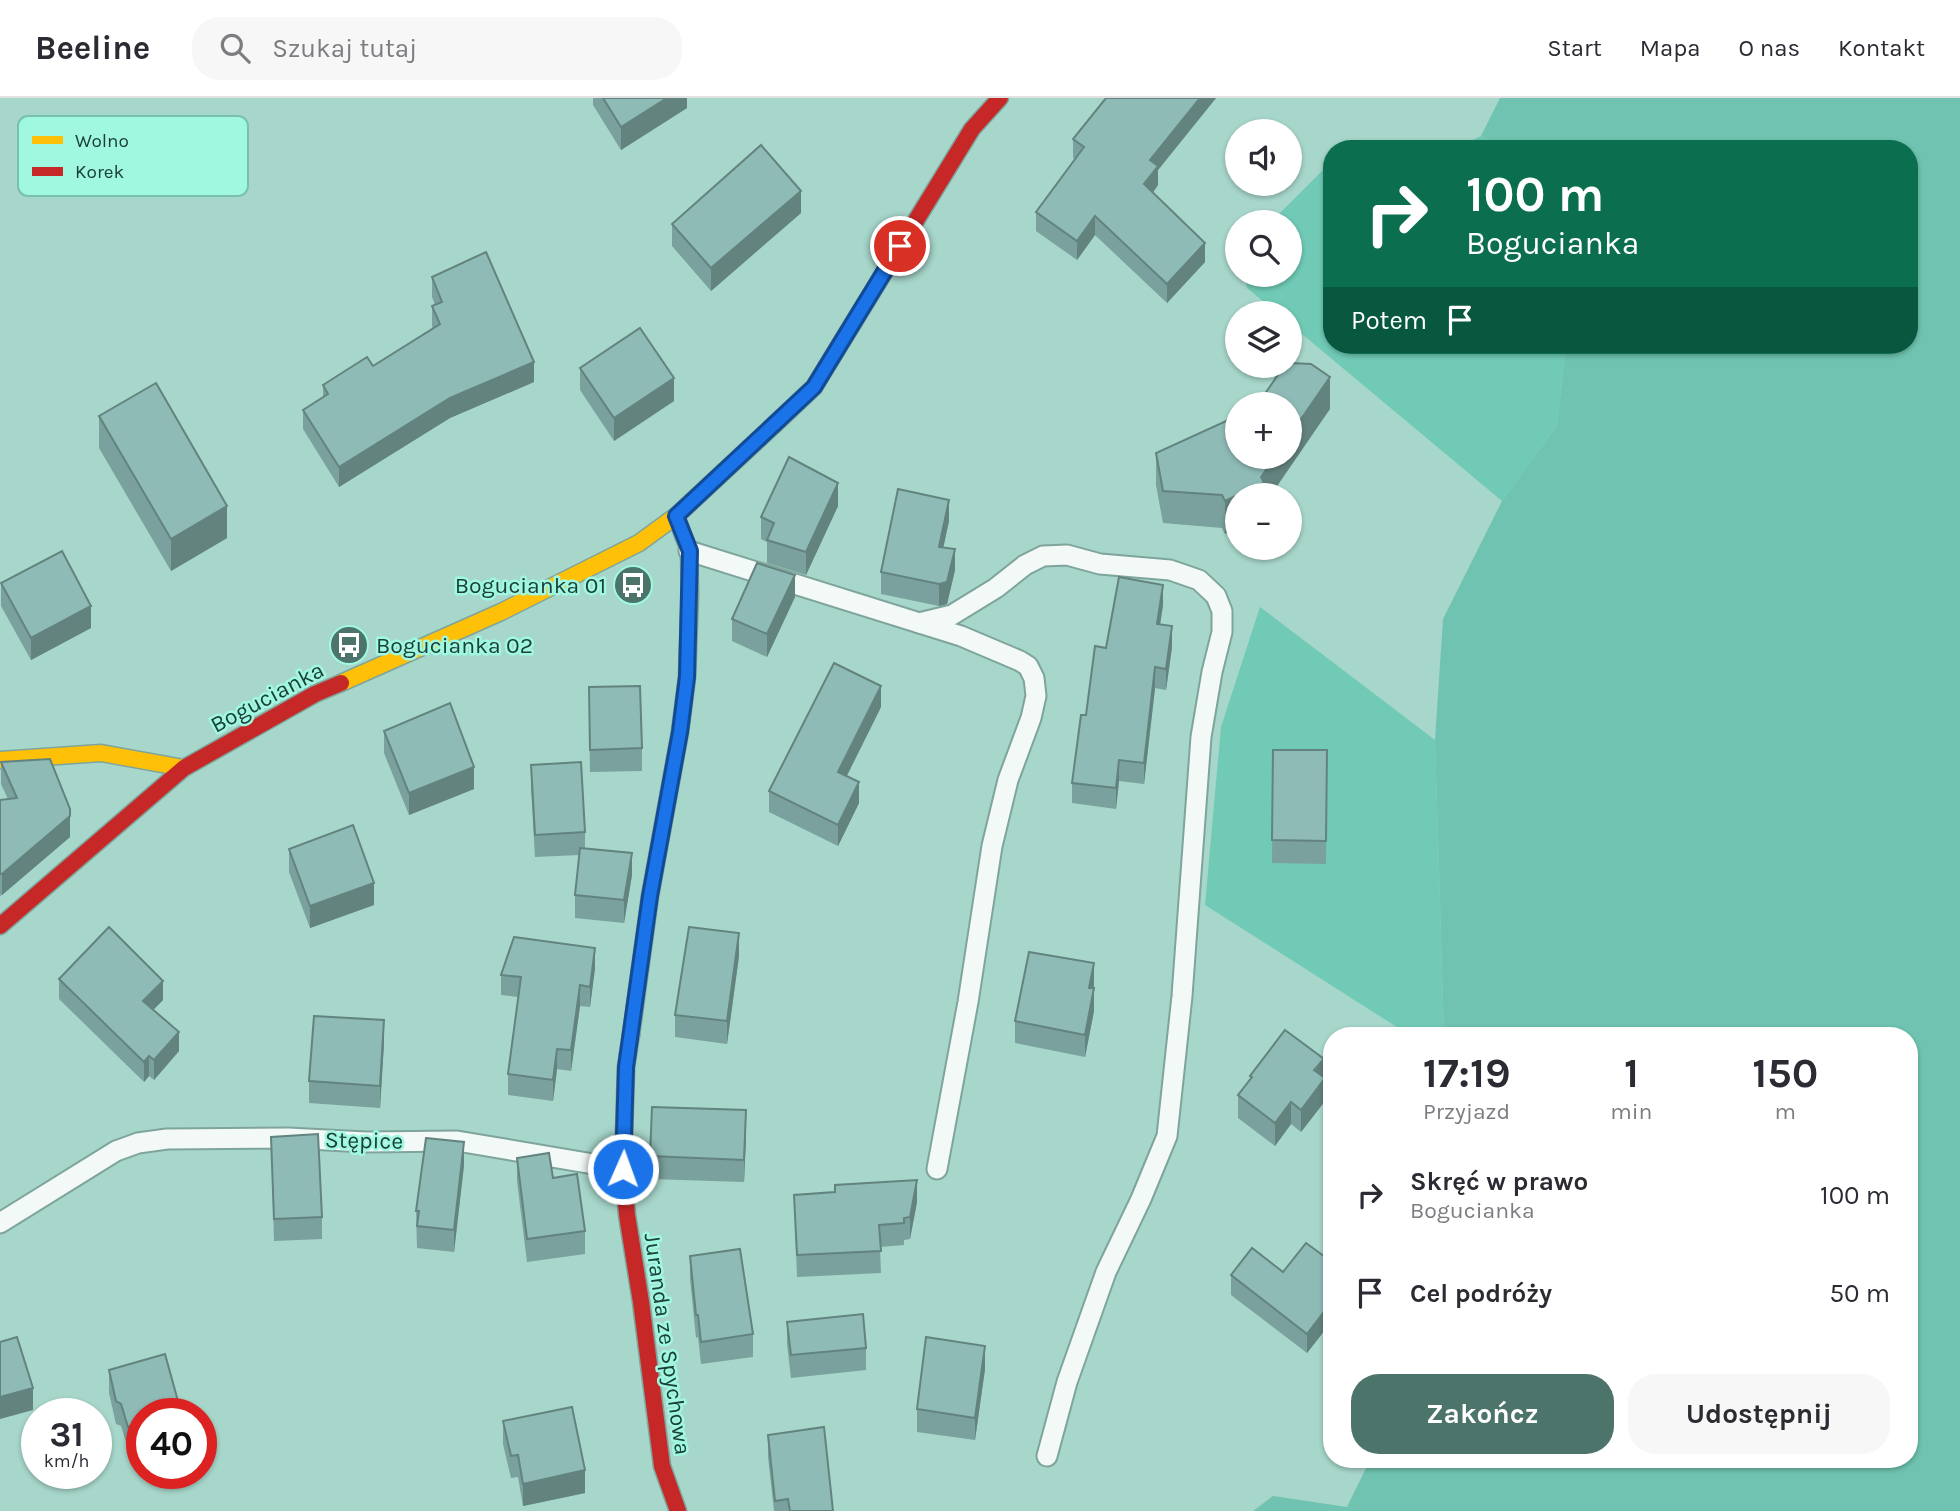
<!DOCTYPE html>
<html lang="pl">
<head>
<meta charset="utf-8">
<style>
  body { margin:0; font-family:Karla,sans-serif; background:#f7f7f7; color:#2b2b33; height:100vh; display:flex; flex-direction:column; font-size:26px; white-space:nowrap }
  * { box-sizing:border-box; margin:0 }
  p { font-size:23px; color:#7c7c81 }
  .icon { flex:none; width:38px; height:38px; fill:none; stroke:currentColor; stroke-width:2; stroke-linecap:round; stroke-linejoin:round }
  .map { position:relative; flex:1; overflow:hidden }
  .details { position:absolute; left:1323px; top:929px; width:595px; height:441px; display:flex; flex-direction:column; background:#fff; border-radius:28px; box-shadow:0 2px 5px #0004 }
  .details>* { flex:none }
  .banner { position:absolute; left:1323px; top:42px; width:595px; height:214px; border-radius:28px; box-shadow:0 2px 5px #0004; background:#0b6e4f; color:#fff; overflow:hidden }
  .fabs { position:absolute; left:1225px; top:21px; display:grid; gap:14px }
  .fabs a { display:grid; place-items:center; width:77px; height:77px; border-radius:50%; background:#fff; box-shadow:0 2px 5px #0004; font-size:35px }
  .speed { position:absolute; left:21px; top:1300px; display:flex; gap:14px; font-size:35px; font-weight:700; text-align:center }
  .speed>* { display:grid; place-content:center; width:91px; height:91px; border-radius:50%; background:#fff; box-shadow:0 2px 5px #0004; line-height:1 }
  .speed small { font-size:18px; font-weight:400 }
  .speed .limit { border:10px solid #d22; background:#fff; color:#111 }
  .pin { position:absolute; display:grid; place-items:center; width:60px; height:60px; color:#fff; margin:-30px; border:4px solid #fff; border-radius:50%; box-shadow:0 2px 7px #0007 }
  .me { position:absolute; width:77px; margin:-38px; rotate:2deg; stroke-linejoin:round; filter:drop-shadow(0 0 5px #0008) }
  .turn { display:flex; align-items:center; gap:24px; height:147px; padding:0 28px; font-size:32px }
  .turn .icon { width:91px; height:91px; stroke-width:2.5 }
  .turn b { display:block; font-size:49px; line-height:60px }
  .then { display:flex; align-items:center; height:66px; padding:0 28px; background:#0003; gap:14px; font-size:26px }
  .eta { display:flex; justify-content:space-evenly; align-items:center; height:119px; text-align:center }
  .eta b { font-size:42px; font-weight:700; line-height:49px }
  .cta { display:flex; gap:14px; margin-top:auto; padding:14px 28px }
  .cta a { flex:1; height:80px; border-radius:28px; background:#4c746a; color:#fff; font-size:28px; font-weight:700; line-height:80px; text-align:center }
  .cta a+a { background:#f7f7f7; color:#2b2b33 }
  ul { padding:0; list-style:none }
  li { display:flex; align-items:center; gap:21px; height:98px; padding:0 28px }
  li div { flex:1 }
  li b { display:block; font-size:26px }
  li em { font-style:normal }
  header { display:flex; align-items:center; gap:42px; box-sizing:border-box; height:98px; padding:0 35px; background:#fff; border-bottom:2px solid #e1e1e2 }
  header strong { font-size:33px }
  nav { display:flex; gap:38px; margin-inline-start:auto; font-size:24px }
  .search { width:490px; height:63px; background:#f7f7f7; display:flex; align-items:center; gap:18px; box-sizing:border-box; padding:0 24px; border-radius:28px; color:#7c7c81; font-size:26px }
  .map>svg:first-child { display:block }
  .green { fill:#70cab6 }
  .forest { fill:#6fc3b0 }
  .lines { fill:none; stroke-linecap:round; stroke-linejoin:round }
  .lane-casing { stroke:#7ea49b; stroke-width:23 }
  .slow-casing { stroke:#7ea49b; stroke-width:19 }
  .jam-casing { stroke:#7ea49b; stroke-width:19 }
  .lane { stroke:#f2f9f7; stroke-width:19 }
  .slow { stroke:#ffc107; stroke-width:16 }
  .jam { stroke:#c62828; stroke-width:16 }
  .wall { fill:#7aa19d }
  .shaded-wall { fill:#63837f }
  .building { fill:#8ebbb6; stroke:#63837f; stroke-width:2 }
  .route-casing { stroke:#114b97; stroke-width:18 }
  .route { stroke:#1a73e8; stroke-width:12 }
  .labels { text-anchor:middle; stroke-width:5; stroke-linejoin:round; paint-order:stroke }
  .poi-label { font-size:23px; fill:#1b4037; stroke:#a0f8e1; text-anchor:end }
  .street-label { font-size:23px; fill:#1b4037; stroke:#a0f8e1 }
  .key { fill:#a0f8e1; stroke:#78c1ae; stroke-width:2 }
  .key-label { font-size:19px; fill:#1b4037 }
</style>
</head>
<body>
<header>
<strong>Beeline</strong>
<div class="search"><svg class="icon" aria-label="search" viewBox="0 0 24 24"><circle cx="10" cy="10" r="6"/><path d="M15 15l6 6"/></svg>Szukaj tutaj</div>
<nav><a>Start</a><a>Mapa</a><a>O nas</a><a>Kontakt</a></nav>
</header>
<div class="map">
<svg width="1960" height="1413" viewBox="0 0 1960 1413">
  <rect width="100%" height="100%" fill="#a7d6ca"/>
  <g class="green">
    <path d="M1481,38L1507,51H1454Z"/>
    <path d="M1330,65H1332V247H1566L1557,328L1502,403L1290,226V215H1277L1247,190L1245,177H1290V124H1271Z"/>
    <path d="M1260,509L1435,642L1444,938H1411L1205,807L1221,629Z"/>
  </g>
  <path class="forest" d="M1500,0H1960V1413H1253L1273,1398L1347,1409L1370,1362H1909V938H1444L1435,642L1443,521L1502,403L1557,328L1566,247H1909V51H1508L1481,38Z"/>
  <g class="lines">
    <defs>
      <g id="lane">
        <path d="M689,453L961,538L1020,563L1028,568L1034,580L1036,598L1031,620L1008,682L992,748L968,904L937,1071"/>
        <path d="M919,525L952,517L996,490L1025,467L1043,458L1067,457L1100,466L1170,472L1199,482L1216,498L1222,513V534L1212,574L1201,639L1182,898L1167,1038L1141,1101L1106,1174L1067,1284L1047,1358"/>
        <path d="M0,1125L116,1053L138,1045L167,1041L288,1040L366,1044L457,1043L623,1071"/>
      </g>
      <g id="slow">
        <path d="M341,585L501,514L639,445L676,418L775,326"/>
        <path d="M0,662L101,655L184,670"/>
        <path d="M631,937L650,798L680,634L687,579L690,497L689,453L676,418"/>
      </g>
      <g id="jam">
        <path d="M775,326L814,289L972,31L1000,0"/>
        <path d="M0,828L184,670L315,596L341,585"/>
        <path d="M631,937L626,969L623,1071L627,1117L641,1204L662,1368L678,1413"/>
      </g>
    </defs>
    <use href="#lane" class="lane-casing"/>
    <use href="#slow" class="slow-casing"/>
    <use href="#jam" class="jam-casing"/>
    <use href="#lane" class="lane"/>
    <use href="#slow" class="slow"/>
    <use href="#jam" class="jam"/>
  </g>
  <g class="wall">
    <path d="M593,0H687V10L621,52L593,7Z"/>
    <path d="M1106,0H1216L1158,72V87L1153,95L1205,164L1167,205L1095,137L1077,162L1036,133V114L1075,61L1073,60V41Z"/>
    <path d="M801,115L711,193L672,148V126Z"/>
    <path d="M432,179L534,284L450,320L339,389L303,331V312L323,299V287L373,268L433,231L432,228V208L435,207L432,199Z"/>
    <path d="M580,270L674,303L614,343L580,292Z"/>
    <path d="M1330,311L1225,436L1222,430L1163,425L1156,387V355Z"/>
    <path d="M99,318L227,440L171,473L99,350Z"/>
    <path d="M838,408L806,477L767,465V444L761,441V419Z"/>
    <path d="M949,423L943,449L955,472L947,506L939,508L881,496V474Z"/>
    <path d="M1,485L91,530L31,562L1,508Z"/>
    <path d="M795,499L767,559L732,543V521Z"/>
    <path d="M1163,507L1160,526L1172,549L1166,592L1155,590L1144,686L1119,683L1116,711L1072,705V685L1086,617L1106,550Z"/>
    <path d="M881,609L847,678L859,705L838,748L769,714V693Z"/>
    <path d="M589,612L642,650V673L590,674Z"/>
    <path d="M384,633L474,691L409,717L384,655Z"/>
    <path d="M1273,652H1327L1326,766L1272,765Z"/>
    <path d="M1,664L70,739L2,797L0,798V702L8,701L1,686Z"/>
    <path d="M531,667L585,734V751L632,777L624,825L575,820V797L579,757L535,759L531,689Z"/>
    <path d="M289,751L374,807L310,830L289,774Z"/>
    <path d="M739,858L727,946L675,939V917Z"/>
    <path d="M595,870L590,909L580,908L571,973L557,971L553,1003L508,997V976L518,899L501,897V877Z"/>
    <path d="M59,881L163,902L153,912L179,953L154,982L149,978L144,984L59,901Z"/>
    <path d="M1094,887V913L1085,959L1015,945V923Z"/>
    <path d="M384,945L380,1010L309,1005V983Z"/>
    <path d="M1250,978L1324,979L1325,1003L1301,1034L1291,1026L1275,1048L1238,1020V997L1250,982Z"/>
    <path d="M746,1035L744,1084L650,1081V1058Z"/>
    <path d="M271,1039L322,1119V1141L274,1143Z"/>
    <path d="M517,1060L553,1080L585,1133V1156L527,1164L517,1083Z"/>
    <path d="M464,1067L454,1154L417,1150L416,1113Z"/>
    <path d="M794,1097L917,1104L910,1141L904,1142V1147L880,1149L881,1175L797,1179Z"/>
    <path d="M690,1158L753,1236V1259L701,1266L698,1239L696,1240L690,1181Z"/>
    <path d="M1332,1164V1223L1307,1255L1231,1197V1177L1283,1174Z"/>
    <path d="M787,1224L866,1250V1272L791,1280L787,1246Z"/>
    <path d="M985,1271L975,1342L917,1334V1311Z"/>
    <path d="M109,1272L181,1316L128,1351L121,1328L116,1326L109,1295Z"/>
    <path d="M503,1323L585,1395L523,1408L518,1379L511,1380L503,1346Z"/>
    <path d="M768,1337L833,1413H774L768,1359Z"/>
  </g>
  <g class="shaded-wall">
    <path d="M667,0H687V10L621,52V29Z"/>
    <path d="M1200,0H1216L1158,72V87L1144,106V86L1150,62Z"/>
    <path d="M801,93V115L711,193V170Z"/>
    <path d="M1095,118V137L1077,162V143Z"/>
    <path d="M1205,145V164L1167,205V186Z"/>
    <path d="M534,264V284L450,320L339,389V369L450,300Z"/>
    <path d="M1330,279V311L1271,397H1239L1261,379L1275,359H1290V337Z"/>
    <path d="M674,280V303L614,343V320Z"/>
    <path d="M838,385V408L806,477V454Z"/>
    <path d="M1237,398V430L1225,436V403Z"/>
    <path d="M949,402V423L939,470V449Z"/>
    <path d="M227,408V440L171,473V441Z"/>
    <path d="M955,451V472L947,506L939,508V486Z"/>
    <path d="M795,477V499L767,559V536Z"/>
    <path d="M1163,487V507L1157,547V526Z"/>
    <path d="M91,508V530L31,562V540Z"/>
    <path d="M1172,528V549L1166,592V571Z"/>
    <path d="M1155,569V590L1144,686V665Z"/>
    <path d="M881,588V609L838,695V674Z"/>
    <path d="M1119,662V683L1116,711V690Z"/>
    <path d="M474,669V691L409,717V695Z"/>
    <path d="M859,684V705L838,748V727Z"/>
    <path d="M70,718V739L2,797V776Z"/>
    <path d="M632,755V777L624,825V802Z"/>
    <path d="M374,785V807L310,830V808Z"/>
    <path d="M739,835V858L727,946V923Z"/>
    <path d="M595,850V870L590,909V889Z"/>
    <path d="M1094,865V887L1089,912V890Z"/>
    <path d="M163,883V902L143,922V903Z"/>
    <path d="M580,887V908L571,973V952Z"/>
    <path d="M1094,890V913L1085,959V937Z"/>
    <path d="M384,922V945L380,1010V988Z"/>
    <path d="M179,934V953L154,982V962Z"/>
    <path d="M557,951V971L553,1003V982Z"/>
    <path d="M149,958V978L144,984V964Z"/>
    <path d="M1324,961L1325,1003L1301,1034V1012L1314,972Z"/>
    <path d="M1291,1004V1026L1275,1048V1025Z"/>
    <path d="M746,1012V1035L744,1084V1062Z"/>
    <path d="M464,1044V1067L454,1154V1132Z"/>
    <path d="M917,1082V1104L910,1141V1119Z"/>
    <path d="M1332,1184V1203L1324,1194Z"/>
    <path d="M1332,1203V1223L1307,1255V1236Z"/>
    <path d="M985,1248V1271L975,1342V1320Z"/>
    <path d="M33,1290V1312L0,1321V1299Z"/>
    <path d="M142,1325V1347L128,1351V1329Z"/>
    <path d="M585,1372V1395L523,1408V1386Z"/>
  </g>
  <g class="building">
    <path d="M603,0H667L621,29Z"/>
    <path d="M1106,0H1200L1150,62L1158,68L1144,86L1205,145L1167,186L1095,118L1077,143L1036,114L1084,49L1073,41Z"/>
    <path d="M761,47L801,93L711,170L672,126Z"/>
    <path d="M486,154L534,264L450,300L339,369L303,312L328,296L323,287L367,259L373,268L440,226L432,208L442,204L432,179Z"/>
    <path d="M640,230L674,280L614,320L580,270Z"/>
    <path d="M1290,265L1311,266L1330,279L1290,337V306H1258L1284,268H1290Z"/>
    <path d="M156,285L227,408L171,441L99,318Z"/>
    <path d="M1237,318V359H1275L1261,379L1264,385L1225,403L1222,397L1163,393L1156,355Z"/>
    <path d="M789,359L838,385L806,454L767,442L774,425L761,419Z"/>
    <path d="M898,391L949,402L939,449L955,451L947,484L939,486L881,474Z"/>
    <path d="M62,453L91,508L31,540L1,485Z"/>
    <path d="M757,465L795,477L767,536L732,521Z"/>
    <path d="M1119,479L1163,487L1157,526L1172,528L1166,571L1155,569L1144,665L1119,662L1116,690L1072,685L1081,617H1086L1095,548L1106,550Z"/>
    <path d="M834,565L881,588L838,674L859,684L838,727L769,693Z"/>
    <path d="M640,588L642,650L590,652L589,589Z"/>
    <path d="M450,605L474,669L409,695L384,633Z"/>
    <path d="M1273,652H1327L1326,743L1272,742Z"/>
    <path d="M50,661L70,711V718L2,776H0V702L17,700L1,664Z"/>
    <path d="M581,664L585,734L535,737L531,667Z"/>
    <path d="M353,727L374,785L310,808L289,751Z"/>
    <path d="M580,750L632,755L624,802L575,797Z"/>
    <path d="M109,829L163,883L143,903L179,934L154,962L149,958L144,964L59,881Z"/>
    <path d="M689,829L739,835L727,923L675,917Z"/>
    <path d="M514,839L595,850L590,889L580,887L571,952L557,951L553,982L508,976L521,879L501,877Z"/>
    <path d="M1029,854L1094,865L1089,890H1094L1085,937L1015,923Z"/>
    <path d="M314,918L384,922L380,988L309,983Z"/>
    <path d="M1285,932L1324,961L1314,972L1325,980L1301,1012L1291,1004L1275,1025L1238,997L1252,979L1250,978Z"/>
    <path d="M652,1009L746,1012L744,1062L650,1058Z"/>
    <path d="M318,1036L322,1119L274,1121L271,1039Z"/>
    <path d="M426,1040L464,1044L454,1132L417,1128L419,1113H416Z"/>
    <path d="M549,1055L553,1080L577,1076L585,1133L527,1141L517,1060Z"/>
    <path d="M917,1082L910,1119L904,1120V1125L879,1127L881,1153L797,1157L794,1097L835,1094V1087Z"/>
    <path d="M1306,1145L1332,1164V1184L1324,1194L1332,1200V1203L1307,1236L1231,1177L1252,1150L1283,1174Z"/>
    <path d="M740,1151L753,1236L701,1244L698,1217H696L690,1158Z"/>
    <path d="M863,1216L866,1250L791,1257L787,1224Z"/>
    <path d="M17,1239L33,1290L0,1299V1244Z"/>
    <path d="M926,1239L985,1248L975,1320L917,1311Z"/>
    <path d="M165,1256L181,1314L173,1316H142V1325L128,1329L121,1306L116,1303L109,1272Z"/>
    <path d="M572,1309L585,1372L523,1386L518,1357L511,1358L503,1323Z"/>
    <path d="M824,1329L833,1413H790L788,1401L775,1403L768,1337Z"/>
  </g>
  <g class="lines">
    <defs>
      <path id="route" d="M623,1071L626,969L650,798L680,634L687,579L690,453L676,418L814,289L900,148"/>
    </defs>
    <use href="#route" class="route-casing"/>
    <use href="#route" class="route"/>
  </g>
  <defs>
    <symbol id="bus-disc" viewBox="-11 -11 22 22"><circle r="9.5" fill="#4c746a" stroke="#a0f8e1"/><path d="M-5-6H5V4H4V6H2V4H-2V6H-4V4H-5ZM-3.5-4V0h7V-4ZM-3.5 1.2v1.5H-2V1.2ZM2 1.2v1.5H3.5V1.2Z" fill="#fff"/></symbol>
  </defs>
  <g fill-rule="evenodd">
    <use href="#bus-disc" x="611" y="465" width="44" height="44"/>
    <use href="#bus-disc" x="327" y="525" width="44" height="44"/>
  </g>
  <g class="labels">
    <g class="poi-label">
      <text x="606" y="495">Bogucianka 01</text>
      <text x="376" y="555" text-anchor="start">Bogucianka 02</text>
    </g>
    <g class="street-label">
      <text transform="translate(267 599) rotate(-28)" y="8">Bogucianka</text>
      <text transform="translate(364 1042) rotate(1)" y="8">Stępice</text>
      <text transform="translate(668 1246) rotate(82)" y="8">Juranda ze Spychowa</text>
    </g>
  </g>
  <rect x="18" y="18" width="230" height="80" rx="10" class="key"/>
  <rect x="32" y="38" width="31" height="8" fill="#ffc107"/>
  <rect x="32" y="69" width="31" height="9" fill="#c62828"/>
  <g class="key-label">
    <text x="75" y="49">Wolno</text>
    <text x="75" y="80">Korek</text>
  </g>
</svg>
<div class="fabs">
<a><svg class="icon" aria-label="sound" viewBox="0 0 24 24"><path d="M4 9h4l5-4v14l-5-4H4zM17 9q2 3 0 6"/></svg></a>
<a><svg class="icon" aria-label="search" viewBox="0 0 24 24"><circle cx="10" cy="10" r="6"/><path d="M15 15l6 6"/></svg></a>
<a><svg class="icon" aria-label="layers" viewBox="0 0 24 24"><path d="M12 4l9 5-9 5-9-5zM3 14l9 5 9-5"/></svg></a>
<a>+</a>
<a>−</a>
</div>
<div class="speed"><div>31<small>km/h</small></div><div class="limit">40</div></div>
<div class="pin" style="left:900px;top:148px;background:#d93025"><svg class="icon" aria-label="arrive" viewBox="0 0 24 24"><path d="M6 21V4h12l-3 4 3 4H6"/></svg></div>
<svg class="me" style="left:623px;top:1071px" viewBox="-20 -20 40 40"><circle r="17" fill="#1a73e8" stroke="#fff" stroke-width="3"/><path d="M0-11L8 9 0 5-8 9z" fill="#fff"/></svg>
<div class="banner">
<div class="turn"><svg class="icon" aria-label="right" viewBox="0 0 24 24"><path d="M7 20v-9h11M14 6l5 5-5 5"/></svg><div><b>100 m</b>Bogucianka</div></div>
<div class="then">Potem<svg class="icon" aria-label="arrive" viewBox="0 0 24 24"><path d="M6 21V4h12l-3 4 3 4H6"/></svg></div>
</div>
<section class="details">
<div class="eta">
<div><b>17:19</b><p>Przyjazd</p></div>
<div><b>1</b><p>min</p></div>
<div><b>150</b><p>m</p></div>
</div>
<ul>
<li><svg class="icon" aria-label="right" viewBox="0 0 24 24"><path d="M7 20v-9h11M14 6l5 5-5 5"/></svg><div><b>Skręć w prawo</b><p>Bogucianka</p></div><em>100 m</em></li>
<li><svg class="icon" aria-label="arrive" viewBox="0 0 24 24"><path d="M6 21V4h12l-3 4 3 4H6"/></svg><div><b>Cel podróży</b></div><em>50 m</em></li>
</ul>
<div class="cta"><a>Zakończ</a><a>Udostępnij</a></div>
</section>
</div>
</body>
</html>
